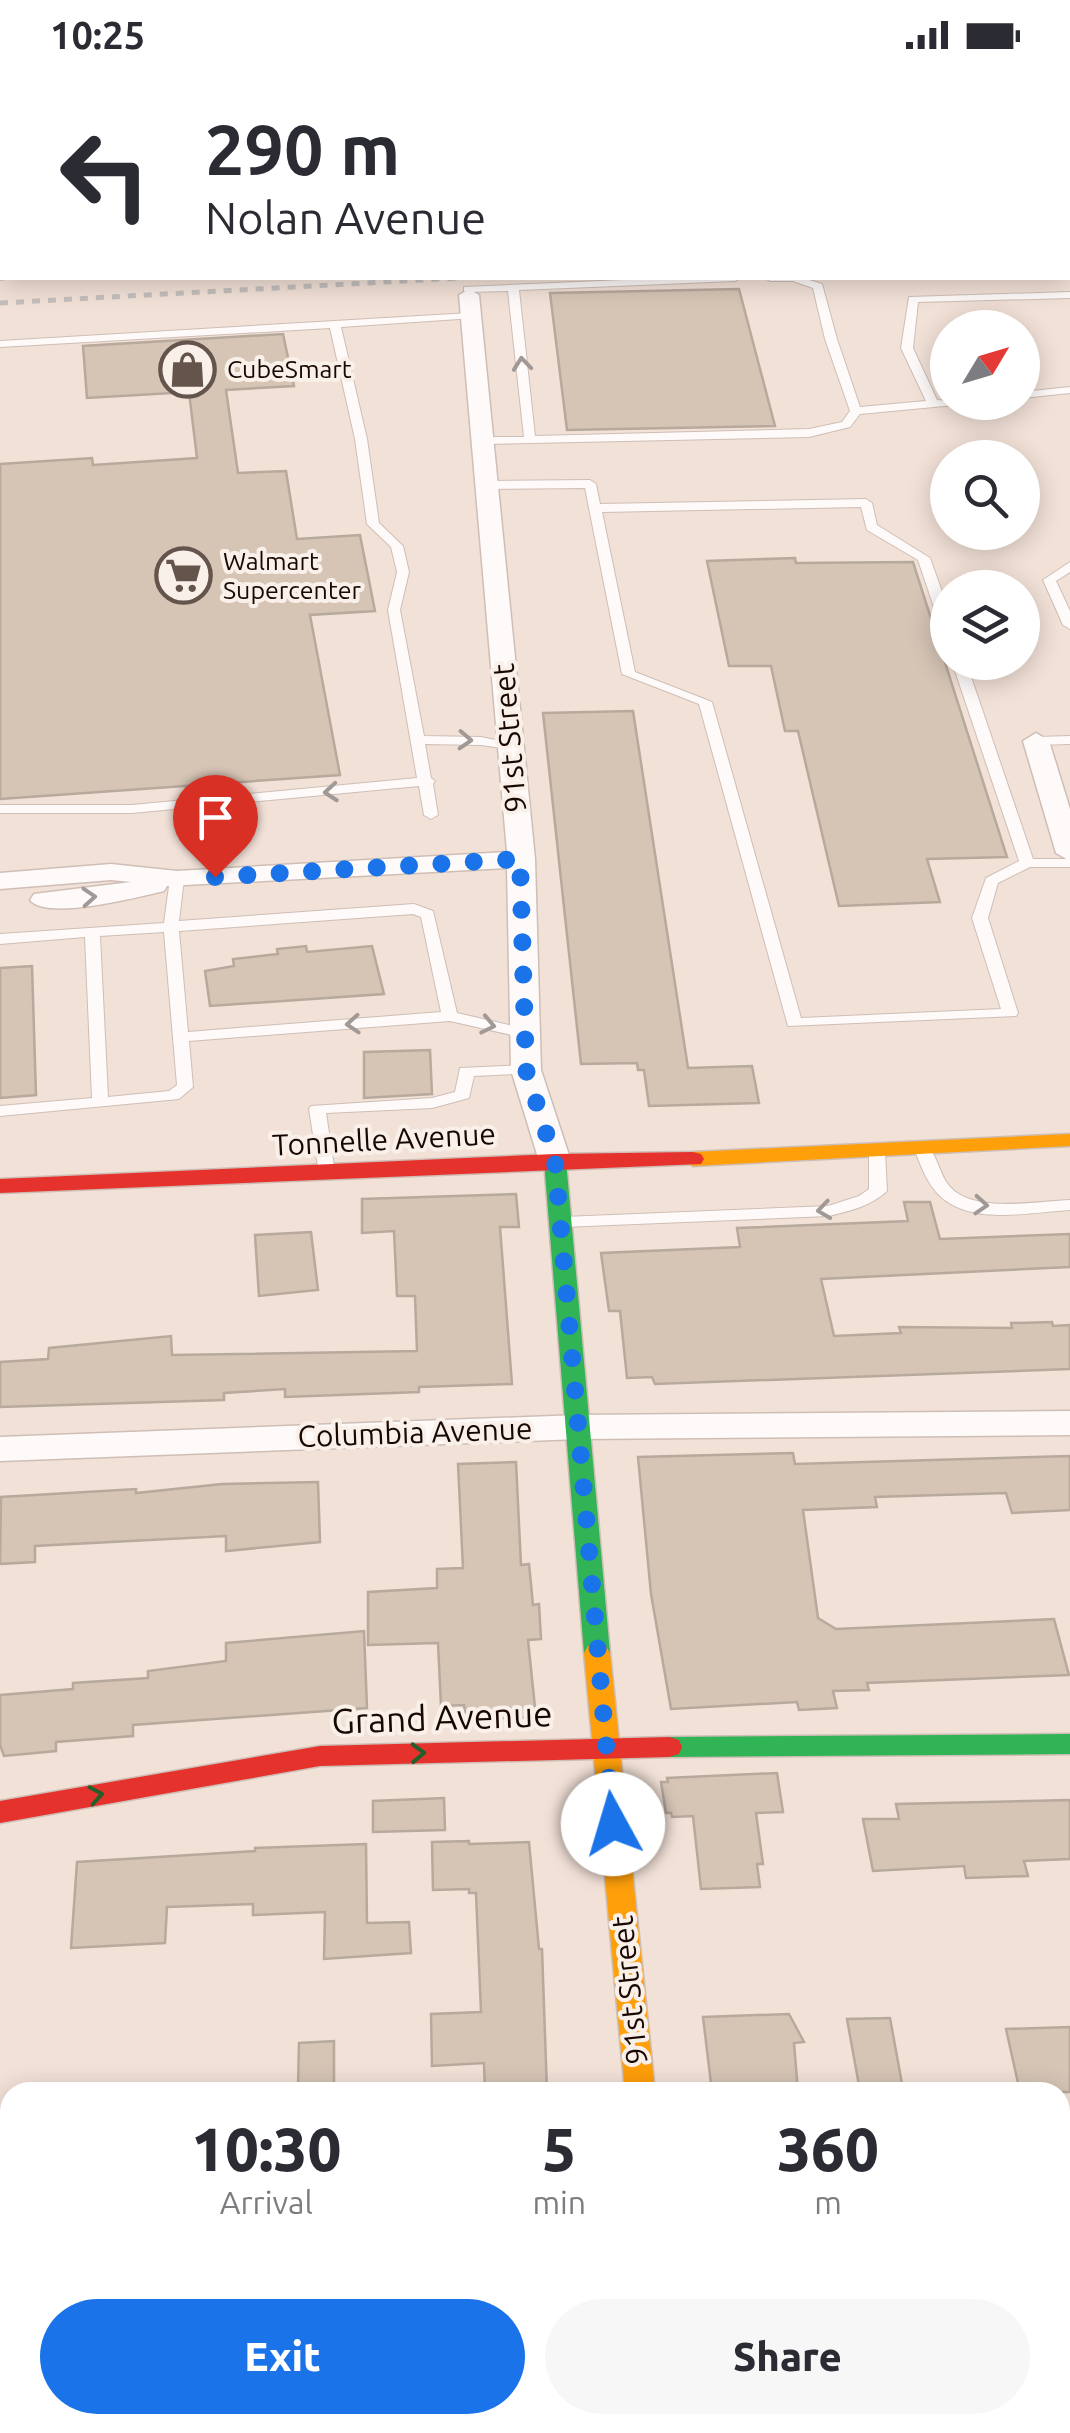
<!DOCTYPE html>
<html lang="en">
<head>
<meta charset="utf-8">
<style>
  body { margin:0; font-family:Ubuntu,sans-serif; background:#f7f7f7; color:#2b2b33; height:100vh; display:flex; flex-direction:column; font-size:38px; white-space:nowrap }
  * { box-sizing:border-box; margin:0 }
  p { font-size:32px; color:#7c7c81 }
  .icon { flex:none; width:55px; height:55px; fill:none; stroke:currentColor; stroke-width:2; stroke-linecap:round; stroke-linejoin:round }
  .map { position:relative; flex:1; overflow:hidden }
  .details { position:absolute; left:0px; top:2012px; width:1070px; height:352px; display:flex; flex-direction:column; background:#fff; border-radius:30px 30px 0 0; box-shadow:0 5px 25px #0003 }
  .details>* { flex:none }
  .banner { position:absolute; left:0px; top:0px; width:1070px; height:210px; box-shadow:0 5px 25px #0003; background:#fff; color:#2b2b33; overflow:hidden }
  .needle { width:65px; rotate:52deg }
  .tools { position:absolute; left:930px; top:240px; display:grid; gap:20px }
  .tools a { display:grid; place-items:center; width:110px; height:110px; border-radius:50%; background:#fff; box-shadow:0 5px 25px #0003; font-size:50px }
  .pin { position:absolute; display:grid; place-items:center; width:85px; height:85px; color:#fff; margin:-102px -42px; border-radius:50% 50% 50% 0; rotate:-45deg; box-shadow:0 0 10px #0007 }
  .pin .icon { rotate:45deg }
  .me { position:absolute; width:110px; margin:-55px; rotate:354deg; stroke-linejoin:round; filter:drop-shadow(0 0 8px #0008) }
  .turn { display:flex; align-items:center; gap:35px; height:210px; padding:0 40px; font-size:45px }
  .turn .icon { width:130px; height:130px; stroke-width:2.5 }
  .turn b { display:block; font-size:70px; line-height:85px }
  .eta { display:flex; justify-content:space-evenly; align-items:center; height:170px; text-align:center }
  .eta b { font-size:60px; font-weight:800; line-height:70px }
  .button { display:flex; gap:20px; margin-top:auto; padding:20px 40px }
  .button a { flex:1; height:115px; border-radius:60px; background:#1a73e8; color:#fff; font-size:40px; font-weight:800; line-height:115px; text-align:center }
  .button a+a { background:#f7f7f7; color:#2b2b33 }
  .status { display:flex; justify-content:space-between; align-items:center; height:70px; padding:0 50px; background:#fff; direction:ltr }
  .status svg { height:28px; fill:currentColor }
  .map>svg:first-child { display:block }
  .building { fill:#d6c5b5; stroke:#b8a99d; stroke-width:2.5 }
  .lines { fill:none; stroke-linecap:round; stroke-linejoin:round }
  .lane-casing { stroke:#cfbeb5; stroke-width:2 }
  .street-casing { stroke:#cfbeb5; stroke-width:3 }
  .fast-casing { stroke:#cfbeb5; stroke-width:3 }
  .slow-casing { stroke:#cfbeb5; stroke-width:3 }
  .jam-casing { stroke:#cfbeb5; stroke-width:3 }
  .lane { fill:#fdfaf9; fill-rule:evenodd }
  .street { fill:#fdfaf9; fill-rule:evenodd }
  .fast { fill:#30b455; fill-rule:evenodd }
  .slow { fill:#ff9f0a; fill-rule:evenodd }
  .jam { fill:#e5322d; fill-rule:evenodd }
  .rail { stroke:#c4bfbc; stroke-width:5; stroke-dasharray:8 8; stroke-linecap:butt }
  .oneway { stroke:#a19996 }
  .oneway2 { stroke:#245e2b }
  .route { stroke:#1a73e8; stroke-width:18; stroke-dasharray:0 32.4 }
  .labels { text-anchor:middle; stroke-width:8; stroke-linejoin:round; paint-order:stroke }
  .far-poi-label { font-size:25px; fill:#180801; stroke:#faf0ea; text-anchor:start }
  .street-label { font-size:30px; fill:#180801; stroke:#faf0ea }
  .near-street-label { font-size:35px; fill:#180801; stroke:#faf0ea }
</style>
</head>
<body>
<div class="status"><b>10:25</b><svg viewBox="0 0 49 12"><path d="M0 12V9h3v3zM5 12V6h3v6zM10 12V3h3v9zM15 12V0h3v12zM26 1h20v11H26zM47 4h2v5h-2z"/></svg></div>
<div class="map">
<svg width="1070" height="2363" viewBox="0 0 1070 2363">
  <rect width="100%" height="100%" fill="#f2e1d7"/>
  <g class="building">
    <path d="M739,219L775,356L567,360L550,223Z"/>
    <path d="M283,264L294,316L226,320L238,403L286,401L297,469L360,465L375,541L310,545L340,705L0,729V394L92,388L93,395L197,388L189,322L87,328L83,276Z"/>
    <path d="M795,488L796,493L913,492L1007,787L927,789L940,832L839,836L798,661H785L771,596H729L707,491Z"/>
    <path d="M633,641L688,998L752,996L759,1033L649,1036L644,1000H638L637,993L581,994L543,643Z"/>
    <path d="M306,876L307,882L372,876L384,924L210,936L205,901L234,896L233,889L278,884L277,879Z"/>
    <path d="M32,896L36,1025L0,1028V898Z"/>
    <path d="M430,980L432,1024L364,1028V982Z"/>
    <path d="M516,1124L519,1157H500L512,1314L419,1317V1322L285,1327V1319L224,1323V1330L0,1337V1292L48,1289L49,1278L171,1266L172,1285L417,1281L415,1226H397L394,1161L362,1163V1129Z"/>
    <path d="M904,1132H930L940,1169L1070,1164V1197L821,1209L834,1266L901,1263L899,1257L1012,1258L1011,1253L1052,1252L1053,1256L1070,1255V1299L655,1314L652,1307L627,1308L620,1241H609L601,1183L740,1177L737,1158L908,1151Z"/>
    <path d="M311,1162L318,1220L259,1226L255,1165Z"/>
    <path d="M793,1383L795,1394L1070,1386V1440L1012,1443L1006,1423L875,1427L877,1437L803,1440L818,1548L836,1559L1054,1549L1069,1605L867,1613L869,1620L833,1621L837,1638L799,1640L797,1632L671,1639L651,1524L638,1387Z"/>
    <path d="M516,1392L521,1495L529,1494L533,1535L539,1534L541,1569L528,1570L536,1647L466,1650L464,1635L441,1636L438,1573L368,1575V1522L437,1518V1499L463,1498L458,1394Z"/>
    <path d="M318,1412L320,1472L226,1481V1466L35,1476V1492L0,1494L1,1427L136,1419V1423L222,1414Z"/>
    <path d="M364,1561L367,1638L133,1655V1666L56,1672V1681L4,1686L0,1675V1625L73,1619V1613L148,1608V1601L226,1591V1573Z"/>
    <path d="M777,1703L783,1742L756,1743L763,1794H757L760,1817L701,1819L693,1746L672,1747L671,1743H666L661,1712H668L667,1708Z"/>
    <path d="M444,1728L445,1760L373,1762V1731Z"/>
    <path d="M1070,1730V1789L1024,1791L1028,1806L966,1808L964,1796L873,1801L863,1749H899L896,1734Z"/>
    <path d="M469,1771V1774L529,1772L539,1879H542L547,2022H485L484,1993L432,1996L431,1944L481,1942L476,1823H469V1819L433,1820L432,1772Z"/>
    <path d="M366,1774L367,1853L409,1852L411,1883L324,1889L325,1842L253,1845V1834L167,1837L165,1873L71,1878L77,1792L255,1781V1778Z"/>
    <path d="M789,1944L804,1972L794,1973L798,2022H712L703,1947Z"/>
    <path d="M890,1948L903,2019L860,2021L847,1949Z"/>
    <path d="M1070,1957V2022H1020L1006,1959Z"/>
    <path d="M334,1971V2014L298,2016L299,1973Z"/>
  </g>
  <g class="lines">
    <defs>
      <g id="lane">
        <path d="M330,0H340L341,2H332Z"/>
        <path d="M448,0H458V2H449Z"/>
        <path d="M1070,140V147H1068V141Z"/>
        <path d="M0,204L7,208L6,209L0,210Z"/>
        <path d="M669,208H740L735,211L519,220L535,366L809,359L842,352L850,341L825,269L813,218L793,211H770L765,208H803L822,214L837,269L860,337L926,331L901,278L909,227L1070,222V228L918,232L913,278L937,330L960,332L955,335L860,344L850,357L809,367L481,374L479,371L485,367H524L508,221L468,222L464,221V217Z"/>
        <path d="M470,243L475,246L474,248L341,257L367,369L379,453L403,476L409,502L400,540L424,666L481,667L515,674V680L481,675L425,674L431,708L435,711L433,714L438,745L431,749L424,745L419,716L132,743H0V735H132L417,708L388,540L397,502L391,477L367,454L355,369L330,258L0,277V271Z"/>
        <path d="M1070,317V323L1022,328V322Z"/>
        <path d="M590,410L596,414L600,434L866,429L872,433L877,455L930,488L948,538V562L941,558L918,490L867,460L861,437L602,442L635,602L712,632L801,948L1001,939L972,848L986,808L1019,791L952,592H966L1033,789H1070V797H1030L998,813L988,848L1018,943L1016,946L788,956L699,634L622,604L585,418L487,419L481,415L487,411Z"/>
        <path d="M1070,492V502L1056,511L1070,541V559L1063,555L1043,510Z"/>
        <path d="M1070,666V674L1036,675L1029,671L1036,667Z"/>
        <path d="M177,805L184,809L179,851L414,834L433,841L457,943L531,960L533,963L525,968L450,951L189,971L193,1017L179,1029L0,1046V1036L92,1028L85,867L0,874V864L164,853L170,809ZM413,844L421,847L441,942L188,962L179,861ZM164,862L177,1015L169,1021L108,1027L100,866Z"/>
        <path d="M526,995L532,997L534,1000L532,1003L474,1006L469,1028L432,1038L326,1043L335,1103L327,1108L319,1103L309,1039L311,1036L432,1028L455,1022L460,998Z"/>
        <path d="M922,1073C936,1079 938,1100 947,1113C969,1145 1036,1131 1070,1130V1140C1031,1142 972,1156 940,1126C927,1114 920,1094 914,1078Z"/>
        <path d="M877,1077L885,1082L887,1121C871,1136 850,1141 829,1146L563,1157L554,1152L563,1147L828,1136L859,1126L869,1119V1082Z"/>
      </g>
      <g id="street">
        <path d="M469,219L479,225L535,789L541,1000L571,1091L566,1098H544L539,1091L511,1000L507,798L167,816L164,821C138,827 47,851 30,830L34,824L131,812L111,810L0,819V803L111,794L177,801L507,782L459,225Z"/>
        <path d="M1036,663L1049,671L1070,739V791L1056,783L1023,671Z"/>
        <path d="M1070,1341V1365L579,1369L0,1391V1367L579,1345Z"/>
        <rect x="1060" y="2141" width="10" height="40"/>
        <rect x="0" y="2185" width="10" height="40"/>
      </g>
      <g id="fast">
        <path d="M555,1084L566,1091L610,1583L606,1590H588L584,1583L544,1091Z"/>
        <path d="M1070,1664V1684L669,1687L659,1684L656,1677L659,1670L669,1667Z"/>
        <path d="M654,2355H688L689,2363H655Z"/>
      </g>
      <g id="slow">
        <path d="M1070,1064V1076L693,1096L682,1089L693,1082Z"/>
        <path d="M597,1573L606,1576L610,1583L655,2022H625L584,1583L588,1576Z"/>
      </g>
      <g id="jam">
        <path d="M693,1082L701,1084L704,1089L701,1094L0,1123V1109L555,1084Z"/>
        <path d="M669,1667L679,1670L682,1677L679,1684L669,1687L320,1696L0,1753V1731L320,1676Z"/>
      </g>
    </defs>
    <use href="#lane" class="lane-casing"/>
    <use href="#street" class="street-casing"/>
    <use href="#fast" class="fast-casing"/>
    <use href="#slow" class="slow-casing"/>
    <use href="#jam" class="jam-casing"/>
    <use href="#lane" class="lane"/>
    <use href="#street" class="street"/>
    <use href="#fast" class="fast"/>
    <use href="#slow" class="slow"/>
    <use href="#jam" class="jam"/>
    <path class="rail" d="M0,233L459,208"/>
  </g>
  <defs><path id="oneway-chevron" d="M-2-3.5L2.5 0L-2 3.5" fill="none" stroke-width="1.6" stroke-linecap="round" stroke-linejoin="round" transform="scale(2.5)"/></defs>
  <g class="oneway">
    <use href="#oneway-chevron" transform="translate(522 294) rotate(-96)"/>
    <use href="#oneway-chevron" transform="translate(465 670) rotate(3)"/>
    <use href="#oneway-chevron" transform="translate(331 722) rotate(175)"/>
    <use href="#oneway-chevron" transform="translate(89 827) rotate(-4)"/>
    <use href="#oneway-chevron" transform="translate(353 954) rotate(176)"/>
    <use href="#oneway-chevron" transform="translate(488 955) rotate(12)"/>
    <use href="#oneway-chevron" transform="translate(981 1135) rotate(4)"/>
    <use href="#oneway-chevron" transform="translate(824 1140) rotate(172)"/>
  </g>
  <g class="oneway2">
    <use href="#oneway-chevron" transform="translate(418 1683) rotate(-2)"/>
    <use href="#oneway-chevron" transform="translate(96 1725) rotate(-10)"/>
  </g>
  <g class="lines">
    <path class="route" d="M215,807L520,789L526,1000L555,1091L613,1754"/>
  </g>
  <defs>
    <symbol id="shop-ring" viewBox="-11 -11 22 22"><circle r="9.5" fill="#faf0ea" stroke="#64544c" stroke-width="1.5"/><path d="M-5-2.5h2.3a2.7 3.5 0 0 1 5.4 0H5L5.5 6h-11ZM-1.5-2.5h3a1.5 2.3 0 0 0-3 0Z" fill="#64544c"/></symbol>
    <symbol id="supermarket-ring" viewBox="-11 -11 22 22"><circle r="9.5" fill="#faf0ea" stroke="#64544c" stroke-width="1.5"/><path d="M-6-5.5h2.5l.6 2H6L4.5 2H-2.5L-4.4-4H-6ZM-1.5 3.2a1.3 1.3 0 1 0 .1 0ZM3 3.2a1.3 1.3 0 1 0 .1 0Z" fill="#64544c"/></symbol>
  </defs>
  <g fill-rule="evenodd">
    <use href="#shop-ring" x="156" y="268" width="63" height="63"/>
    <use href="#supermarket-ring" x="152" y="474" width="63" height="63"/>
  </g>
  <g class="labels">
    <g class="far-poi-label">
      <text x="227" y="308">CubeSmart</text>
      <text x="223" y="500">Walmart<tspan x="223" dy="29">Supercenter</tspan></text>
    </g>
    <g class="street-label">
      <text transform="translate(510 668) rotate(-95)" y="10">91st Street</text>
      <text transform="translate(384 1070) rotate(-3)" y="10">Tonnelle Avenue</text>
      <text transform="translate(415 1363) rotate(-2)" y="10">Columbia Avenue</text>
      <text transform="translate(630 1920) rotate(-96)" y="10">91st Street</text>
    </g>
    <g class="near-street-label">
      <text transform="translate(442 1648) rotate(-2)" y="12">Grand Avenue</text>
    </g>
  </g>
</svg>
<div class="tools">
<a><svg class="needle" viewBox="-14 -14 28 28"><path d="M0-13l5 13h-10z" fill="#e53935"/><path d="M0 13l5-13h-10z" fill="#7c7c81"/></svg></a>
<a><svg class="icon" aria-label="search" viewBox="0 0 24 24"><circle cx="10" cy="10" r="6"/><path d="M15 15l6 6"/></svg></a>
<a><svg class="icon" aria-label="layers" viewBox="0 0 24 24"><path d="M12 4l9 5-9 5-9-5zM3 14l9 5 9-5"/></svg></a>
</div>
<div class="pin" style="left:215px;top:807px;background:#d93025"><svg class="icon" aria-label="arrive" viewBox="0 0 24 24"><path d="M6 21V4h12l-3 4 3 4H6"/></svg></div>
<svg class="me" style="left:613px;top:1754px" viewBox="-20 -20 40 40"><circle r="19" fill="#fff"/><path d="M0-13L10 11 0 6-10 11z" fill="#1a73e8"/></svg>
<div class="banner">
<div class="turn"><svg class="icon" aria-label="left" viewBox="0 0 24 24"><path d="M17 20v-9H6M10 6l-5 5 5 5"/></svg><div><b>290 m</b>Nolan Avenue</div></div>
</div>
<section class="details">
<div class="eta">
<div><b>10:30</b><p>Arrival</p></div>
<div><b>5</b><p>min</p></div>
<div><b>360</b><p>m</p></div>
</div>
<div class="button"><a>Exit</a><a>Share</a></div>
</section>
</div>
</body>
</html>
